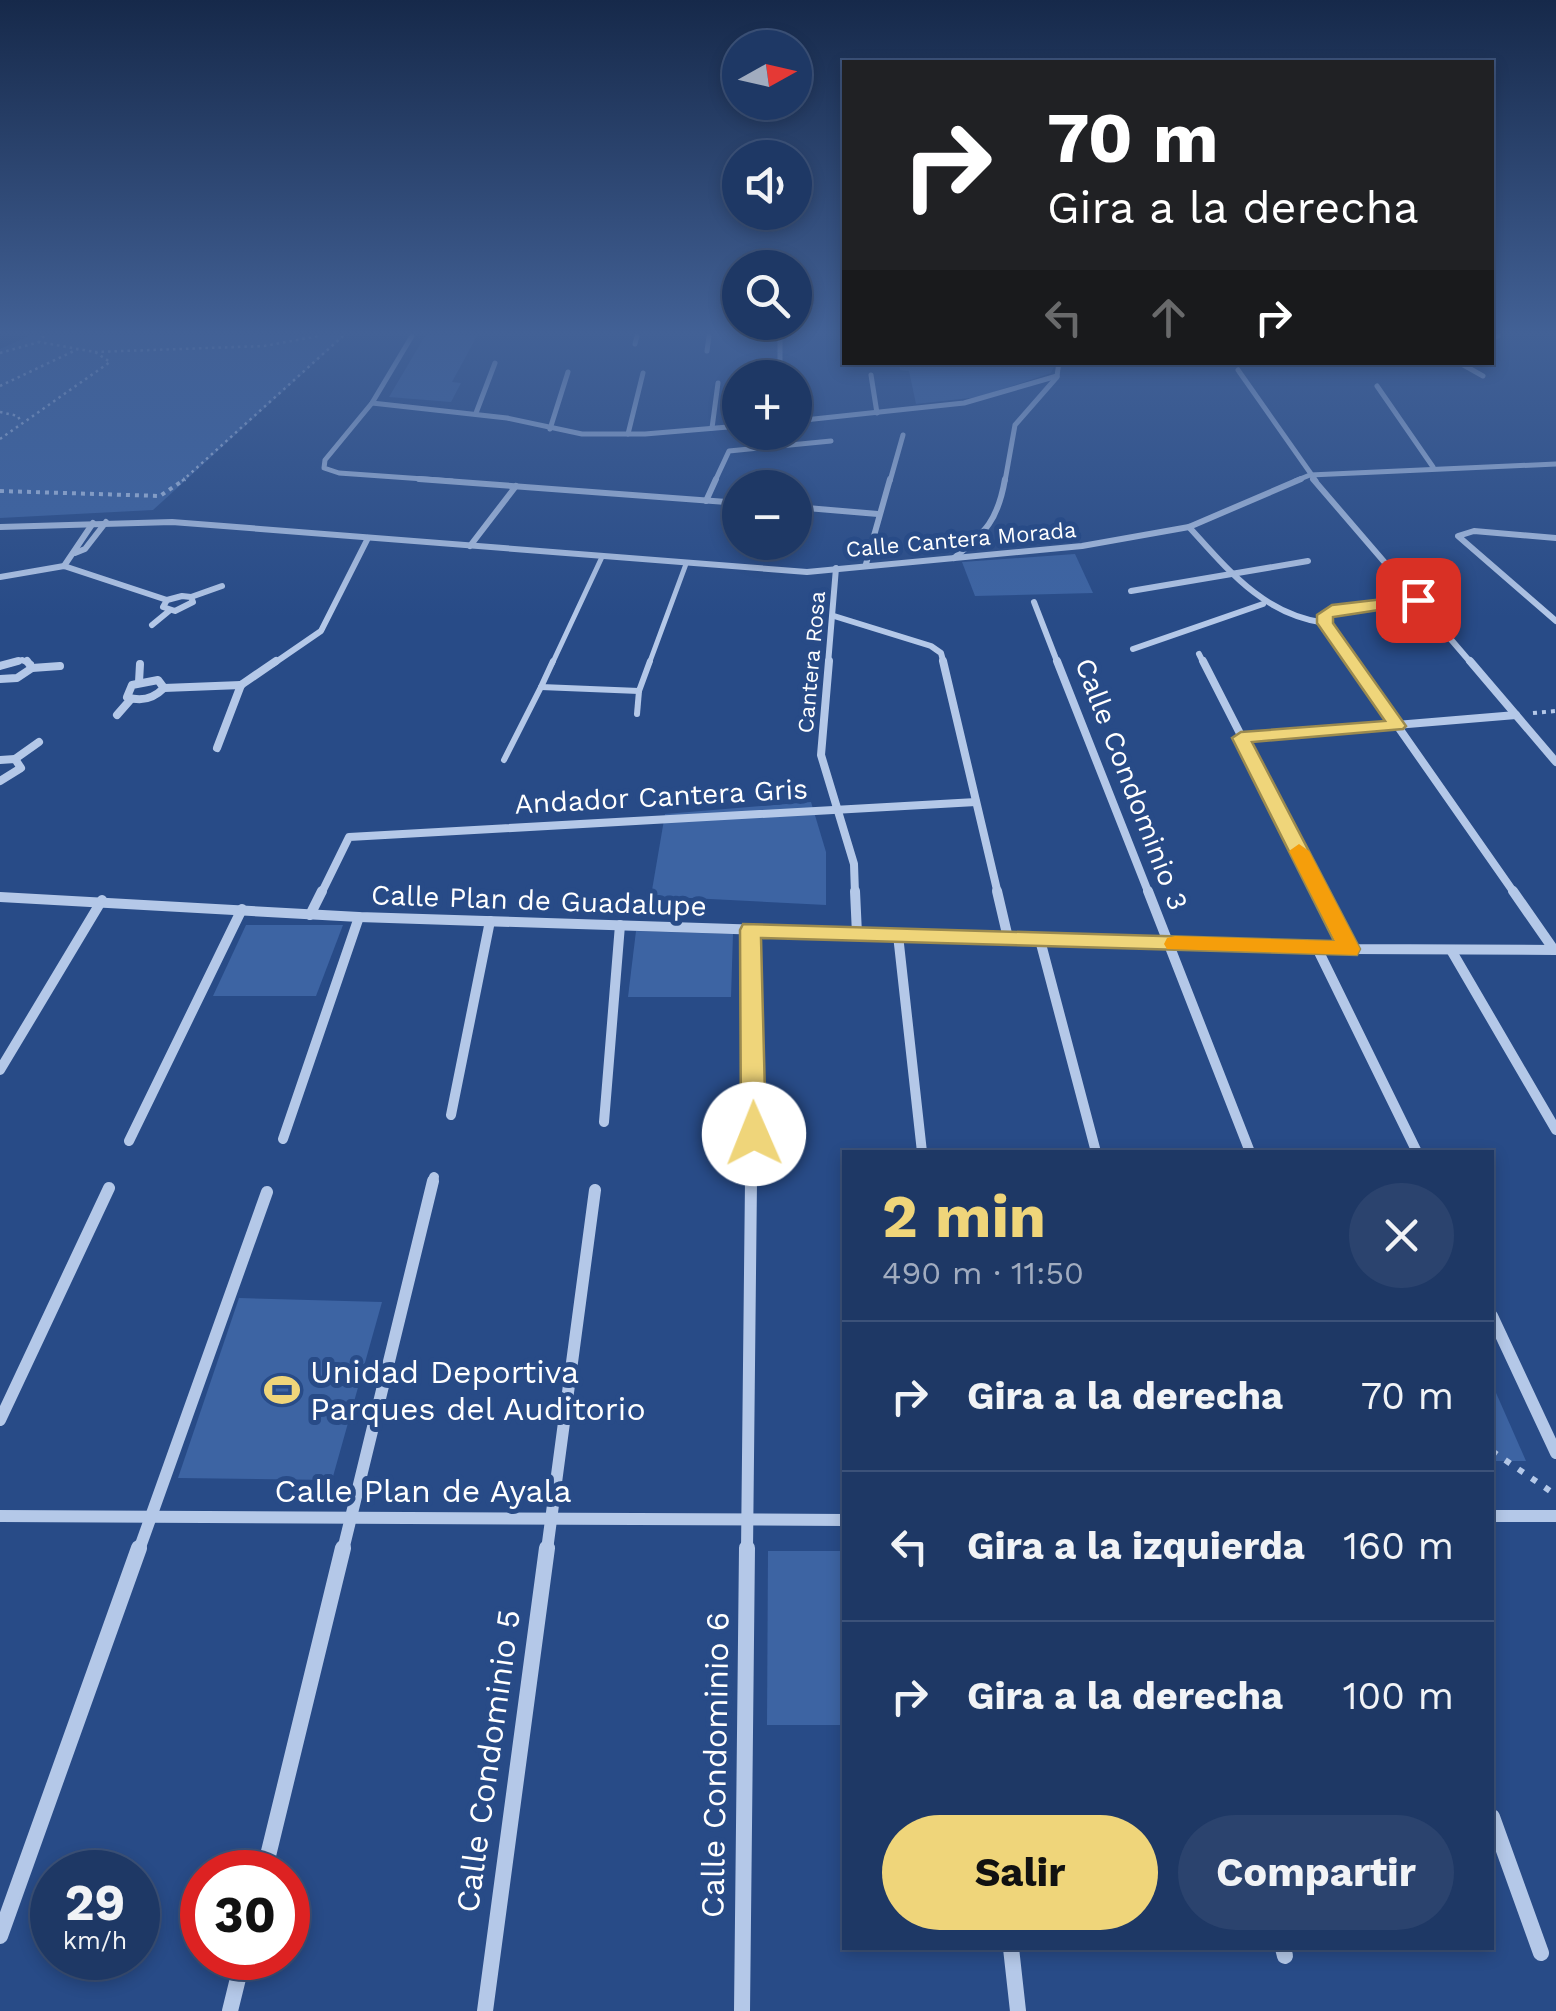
<!DOCTYPE html>
<html lang="es">
<head>
<meta charset="utf-8">
<style>
  body { margin:0; font-family:"Work Sans",sans-serif; background:#2b436e; color:#f1f3f6; height:100vh; display:flex; flex-direction:column; font-size:38px; white-space:nowrap }
  * { box-sizing:border-box; margin:0 }
  p { font-size:32px; color:#a1acbf }
  .icon { flex:none; width:55px; height:55px; fill:none; stroke:currentColor; stroke-width:2; stroke-linecap:round; stroke-linejoin:round }
  .map { position:relative; flex:1; overflow:hidden }
  .panel { position:absolute; left:842px; top:1150px; width:652px; height:800px; display:flex; flex-direction:column; background:#1e3865; border-radius:0px; box-shadow:0 5px 15px #0003,0 0 0 2px #3c5279 }
  .panel>* { flex:none }
  .hud { position:absolute; left:842px; top:60px; width:652px; height:305px; border-radius:0px; box-shadow:0 5px 15px #0003,0 0 0 2px #3c5279; background:#202124; color:#fff; overflow:hidden }
  .needle { width:65px; rotate:82deg }
  .buttons { position:absolute; left:722px; top:30px; display:grid; gap:20px }
  .buttons a { display:grid; place-items:center; width:90px; height:90px; border-radius:50%; background:#1e3865; box-shadow:0 5px 15px #0003,0 0 0 2px #3c5279; font-size:50px }
  .speed { position:absolute; left:30px; top:1850px; display:flex; gap:20px; font-size:50px; font-weight:700; text-align:center }
  .speed>* { display:grid; place-content:center; width:130px; height:130px; border-radius:50%; background:#1e3865; box-shadow:0 5px 15px #0003,0 0 0 2px #3c5279; line-height:1 }
  .speed small { font-size:25px; font-weight:400 }
  .speed .limit { border:15px solid #d22; background:#fff; color:#111 }
  .pin { position:absolute; display:grid; place-items:center; width:85px; height:85px; color:#fff; margin:-42px; border-radius:20px; box-shadow:0 5px 15px #0006 }
  .me { position:absolute; width:110px; margin:-55px; rotate:359deg; stroke-linejoin:round; filter:drop-shadow(0 0 8px #0008) }
  .turn { display:flex; align-items:center; gap:35px; height:210px; padding:0 40px; font-size:45px }
  .turn .icon { width:130px; height:130px; stroke-width:2.5 }
  .turn b { display:block; font-size:70px; line-height:85px }
  .lanes { display:flex; align-items:center; height:95px; padding:0 40px; background:#0003; justify-content:center; gap:50px; direction:ltr }
  .lanes .off { opacity:.35 }
  .round { display:grid; place-items:center; flex:none; width:105px; height:105px; border-radius:52px; background:#2b436e }
  .head { display:flex; align-items:center; justify-content:space-between; height:170px; padding:0 40px }
  h1 { font-size:60px; font-weight:700; line-height:75px; color:#efd57a }
  .action { display:flex; gap:20px; margin-top:auto; padding:20px 40px }
  .action a { flex:1; height:115px; border-radius:60px; background:#efd57a; color:#111; font-size:40px; font-weight:700; line-height:115px; text-align:center }
  .action a+a { background:#2b436e; color:#f1f3f6 }
  ul { padding:0; list-style:none }
  li { display:flex; align-items:center; gap:30px; height:150px; padding:0 40px; border-top:2px solid #3c5279 }
  li div { flex:1 }
  li b { display:block; font-size:38px }
  li em { font-style:normal }
  .map>svg:first-child { display:block }
  .green { fill:#3d64a3 }
  .lines { fill:none; stroke-linecap:round; stroke-linejoin:round }
  .path-far2 { stroke:#b4c8e8; stroke-width:2.5; stroke-dasharray:2.5 4; stroke-linecap:butt }
  .path-far1 { stroke:#b4c8e8; stroke-width:4; stroke-dasharray:4 5; stroke-linecap:butt }
  .path { stroke:#b4c8e8; stroke-width:6; stroke-dasharray:6 10; stroke-linecap:butt }
  .service-far1 { stroke:#b4c8e8; stroke-width:5 }
  .service { stroke:#b4c8e8; stroke-width:6 }
  .minor-far5 { stroke:#b4c8e8; stroke-width:5 }
  .minor-far4 { stroke:#b4c8e8; stroke-width:6 }
  .minor-far3 { stroke:#b4c8e8; stroke-width:8 }
  .minor-far2 { stroke:#b4c8e8; stroke-width:10 }
  .minor-far1 { stroke:#b4c8e8; stroke-width:12 }
  .minor { stroke:#b4c8e8; stroke-width:16 }
  .route { fill:#efd57a; stroke:#9b8a4f; stroke-width:2.5 }
  .slow { fill:#f59e0b }
  .labels { text-anchor:middle; stroke-width:10; stroke-linejoin:round; paint-order:stroke }
  .far-street-label { font-size:22px; fill:#fff; stroke:#284b87 }
  .street-label { font-size:28px; fill:#fff; stroke:#284b87 }
  .near-poi-label { font-size:32px; fill:#fff; stroke:#284b87; text-anchor:start }
  .near-street-label { font-size:32px; fill:#fff; stroke:#284b87 }
</style>
</head>
<body>
<div class="map">
<svg width="1556" height="2011" viewBox="0 0 1556 2011">
  <rect width="100%" height="100%" fill="#284b87"/>
  <g class="green">
    <path d="M29,336H344L153,510L0,518V349Z"/>
    <path d="M425,336H477L452,382L461,383L451,402L389,397Z"/>
    <path d="M1056,362L1051,373L979,397L916,404L909,371L900,370L899,363Z"/>
    <path d="M1075,554L1093,593L975,596L962,562Z"/>
    <path d="M811,802L826,852V905L651,896L665,814Z"/>
    <path d="M246,925H343L316,996H213Z"/>
    <path d="M636,931L733,934L731,997H628Z"/>
    <path d="M239,1298L382,1302L332,1480L178,1478Z"/>
    <path d="M1492,1386H1493L1526,1461H1493Z"/>
    <path d="M768,1551H845V1725H767Z"/>
  </g>
  <g class="lines">
    <g class="path-far2">
      <path d="M95,352L264,346L319,336"/>
      <path d="M0,353L39,342"/>
      <path d="M0,386L78,349"/>
      <path d="M0,412L18,416L21,423"/>
      <path d="M0,439L110,362L95,352L39,342L44,336"/>
      <path d="M182,481L343,336"/>
    </g>
    <g class="path-far1">
      <path d="M0,491L160,496L185,479"/>
      <path d="M1533,713L1556,711"/>
    </g>
    <path class="path" d="M1492,1451L1556,1495"/>
    <g class="service-far1">
      <path d="M552,664L602,557"/>
      <path d="M649,664L686,564"/>
    </g>
    <g class="service">
      <path d="M553,661L541,687L639,691L650,661"/>
      <path d="M637,714L639,691"/>
      <path d="M504,760L541,687"/>
    </g>
    <g class="minor-far5">
      <path d="M412,336L372,403L325,460L324,468L339,473L452,481"/>
      <path d="M780,336V360"/>
      <path d="M1492,337L1498,336"/>
      <path d="M635,344L637,336"/>
      <path d="M707,351L709,336"/>
      <path d="M1458,362L1483,376"/>
      <path d="M1238,370L1316,481"/>
      <path d="M871,375L877,413"/>
      <path d="M1057,376L1059,362"/>
      <path d="M795,386L798,420"/>
      <path d="M1377,386L1433,467"/>
      <path d="M372,403L507,418L582,434H645L740,426"/>
      <path d="M476,413L495,363"/>
      <path d="M795,421L964,403L1057,376"/>
      <path d="M712,428L718,383"/>
      <path d="M550,429L568,372"/>
      <path d="M628,434L643,373"/>
      <path d="M715,481L729,451L831,441"/>
      <path d="M890,481L903,435"/>
      <path d="M1005,481L1015,425L1057,377"/>
      <path d="M1295,481L1310,475L1556,464"/>
    </g>
    <g class="minor-far4">
      <path d="M419,479L740,503"/>
      <path d="M1313,479L1472,664"/>
      <path d="M706,501L716,479"/>
      <path d="M795,507L878,514"/>
      <path d="M0,527L172,522L807,572L1082,546L1189,527L1301,479"/>
      <path d="M1189,527C1229,571 1263,614 1325,623"/>
      <path d="M1556,538L1474,531L1458,536L1556,621"/>
      <path d="M470,546L516,486"/>
      <path d="M75,553L85,549L106,522"/>
      <path d="M954,558C986,532 998,520 1005,479"/>
      <path d="M866,564L890,479"/>
      <path d="M64,566L93,523"/>
      <path d="M0,577L64,566L167,600"/>
      <path d="M1131,591L1308,561"/>
      <path d="M182,596L191,597L193,602L175,611L163,607L167,600Z"/>
      <path d="M191,597L222,586"/>
      <path d="M1034,602L1058,664"/>
      <path d="M834,616L931,646L941,653L944,664"/>
      <path d="M1325,623L1353,664"/>
      <path d="M1325,623L1326,612L1332,610L1418,600"/>
      <path d="M152,625L169,611"/>
      <path d="M1133,649L1263,604"/>
      <path d="M1199,654L1204,664"/>
      <path d="M9,664L22,660L31,664"/>
      <path d="M273,664L321,631L368,538"/>
      <path d="M828,664L836,568"/>
    </g>
    <g class="minor-far3">
      <path d="M829,661L821,755L854,864L855,894"/>
      <path d="M943,661L998,894"/>
      <path d="M1057,661L1149,894"/>
      <path d="M1203,661L1322,894"/>
      <path d="M1352,661L1515,894"/>
      <path d="M1470,661L1556,762"/>
      <path d="M0,666L18,661"/>
      <path d="M32,668L60,666"/>
      <path d="M0,679L17,678L32,668L27,661"/>
      <path d="M158,680L164,688C153,699 141,702 127,697L132,685Z"/>
      <path d="M139,682L140,664"/>
      <path d="M241,685L276,661"/>
      <path d="M164,688L241,685"/>
      <path d="M117,715L131,699"/>
      <path d="M1241,738L1516,715"/>
      <path d="M217,748L241,685"/>
      <path d="M15,759L39,742"/>
      <path d="M0,760L15,759L21,768L0,781"/>
      <path d="M321,894L349,837L976,802"/>
    </g>
    <g class="minor-far2">
      <path d="M855,891L857,934"/>
      <path d="M997,891L1008,938"/>
      <path d="M1148,891L1250,1152"/>
      <path d="M1320,891L1350,949"/>
      <path d="M1513,891L1554,950"/>
      <path d="M0,897L359,917L1350,949L1556,950"/>
      <path d="M310,915L322,891"/>
      <path d="M750,930L754,1134"/>
      <path d="M898,935L922,1152"/>
      <path d="M1040,940L1096,1152"/>
      <path d="M1317,948L1417,1152"/>
      <path d="M1451,950L1556,1130"/>
      <path d="M0,1070L102,900"/>
      <path d="M451,1115L490,921"/>
      <path d="M604,1122L620,925"/>
      <path d="M283,1139L359,917"/>
      <path d="M129,1141L242,909"/>
      <path d="M432,1184L434,1177"/>
      <path d="M751,1184V1180"/>
    </g>
    <g class="minor-far1">
      <path d="M1492,1316L1556,1453"/>
      <path d="M0,1420L109,1188"/>
      <path d="M0,1516L845,1520"/>
      <path d="M1492,1516H1556"/>
      <path d="M139,1550L267,1192"/>
      <path d="M343,1550L433,1181"/>
      <path d="M547,1550L595,1190"/>
      <path d="M747,1550L751,1181"/>
    </g>
    <g class="minor">
      <path d="M1492,1817L1541,1953"/>
      <path d="M264,1872L343,1548"/>
      <path d="M0,1936L139,1548"/>
      <path d="M1011,1948L1018,2011"/>
      <path d="M1283,1948L1285,1956"/>
      <path d="M230,2011L243,1958"/>
      <path d="M485,2011L547,1548"/>
      <path d="M742,2011L747,1548"/>
    </g>
  </g>
  <linearGradient id="sky" x2="0" y2="1"><stop stop-color="#16294a"/><stop offset="0.54" stop-color="#426196"/><stop offset="1" stop-color="#426196" stop-opacity="0"/></linearGradient>
  <rect width="1556" height="617" fill="url(#sky)"/>
  <path class="route" d="M1418,595L1426,600L1424,603L1333,617V623L1406,726L1403,729L1252,742L1360,949L1357,955L761,938L766,1134L762,1141L754,1144L745,1141L741,1134L740,930L743,924L1334,941L1232,738L1241,732L1385,721L1317,623V615L1332,605Z"/>
  <path class="slow" d="M1299,844L1309,851L1360,949L1357,955L1167,949L1164,944L1167,938L1175,936L1335,941L1289,851Z"/>
  <defs>
    <symbol id="stadium-bare" viewBox="-9 -9 18 18"><path d="M0-5a6.5 5 0 1 0 0 10a6.5 5 0 1 0 0-10ZM-3.5-1.8h7v3.6h-7Z" fill="#efd57a" stroke="#284b87" stroke-width="2.5" paint-order="stroke"/></symbol>
  </defs>
  <g fill-rule="evenodd">
    <use href="#stadium-bare" x="257" y="1365" width="50" height="50"/>
  </g>
  <g class="labels">
    <g class="far-street-label">
      <text transform="translate(961 539) rotate(-5)" y="8">Calle Cantera Morada</text>
      <text transform="translate(811 662) rotate(-85)" y="8">Cantera Rosa</text>
    </g>
    <g class="street-label">
      <text transform="translate(1132 784) rotate(69)" y="10">Calle Condominio 3</text>
      <text transform="translate(661 796) rotate(-3)" y="10">Andador Cantera Gris</text>
      <text transform="translate(539 900) rotate(2)" y="10">Calle Plan de Guadalupe</text>
    </g>
    <g class="near-poi-label">
      <text x="310" y="1383">Unidad Deportiva<tspan x="310" dy="37">Parques del Auditorio</tspan></text>
    </g>
    <g class="near-street-label">
      <text x="423" y="1502">Calle Plan de Ayala</text>
      <text transform="translate(488 1761) rotate(-82)" y="11">Calle Condominio 5</text>
      <text transform="translate(715 1765) rotate(-89)" y="11">Calle Condominio 6</text>
    </g>
  </g>
</svg>
<div class="buttons">
<a><svg class="needle" viewBox="-14 -14 28 28"><path d="M0-13l5 13h-10z" fill="#e53935"/><path d="M0 13l5-13h-10z" fill="#a1acbf"/></svg></a>
<a><svg class="icon" aria-label="sound" viewBox="0 0 24 24"><path d="M4 9h4l5-4v14l-5-4H4zM17 9q2 3 0 6"/></svg></a>
<a><svg class="icon" aria-label="search" viewBox="0 0 24 24"><circle cx="10" cy="10" r="6"/><path d="M15 15l6 6"/></svg></a>
<a>+</a>
<a>−</a>
</div>
<div class="speed"><div>29<small>km/h</small></div><div class="limit">30</div></div>
<div class="pin" style="left:1418px;top:600px;background:#d93025"><svg class="icon" aria-label="arrive" viewBox="0 0 24 24"><path d="M6 21V4h12l-3 4 3 4H6"/></svg></div>
<svg class="me" style="left:754px;top:1134px" viewBox="-20 -20 40 40"><circle r="19" fill="#fff"/><path d="M0-13L10 11 0 6-10 11z" fill="#efd57a"/></svg>
<div class="hud">
<div class="turn"><svg class="icon" aria-label="right" viewBox="0 0 24 24"><path d="M7 20v-9h11M14 6l5 5-5 5"/></svg><div><b>70 m</b>Gira a la derecha</div></div>
<div class="lanes"><svg class="icon off" aria-label="left" viewBox="0 0 24 24"><path d="M17 20v-9H6M10 6l-5 5 5 5"/></svg><svg class="icon off" aria-label="ahead" viewBox="0 0 24 24"><path d="M12 20V5M6 11l6-6 6 6"/></svg><svg class="icon" aria-label="right" viewBox="0 0 24 24"><path d="M7 20v-9h11M14 6l5 5-5 5"/></svg></div>
</div>
<section class="panel">
<div class="head"><div><h1>2 min</h1><p>490 m · 11:50</p></div><a class="round"><svg class="icon" aria-label="close" viewBox="0 0 24 24"><path d="M6 6l12 12M18 6L6 18"/></svg></a></div>
<ul>
<li><svg class="icon" aria-label="right" viewBox="0 0 24 24"><path d="M7 20v-9h11M14 6l5 5-5 5"/></svg><div><b>Gira a la derecha</b></div><em>70 m</em></li>
<li><svg class="icon" aria-label="left" viewBox="0 0 24 24"><path d="M17 20v-9H6M10 6l-5 5 5 5"/></svg><div><b>Gira a la izquierda</b></div><em>160 m</em></li>
<li><svg class="icon" aria-label="right" viewBox="0 0 24 24"><path d="M7 20v-9h11M14 6l5 5-5 5"/></svg><div><b>Gira a la derecha</b></div><em>100 m</em></li>
</ul>
<div class="action"><a>Salir</a><a>Compartir</a></div>
</section>
</div>
</body>
</html>
